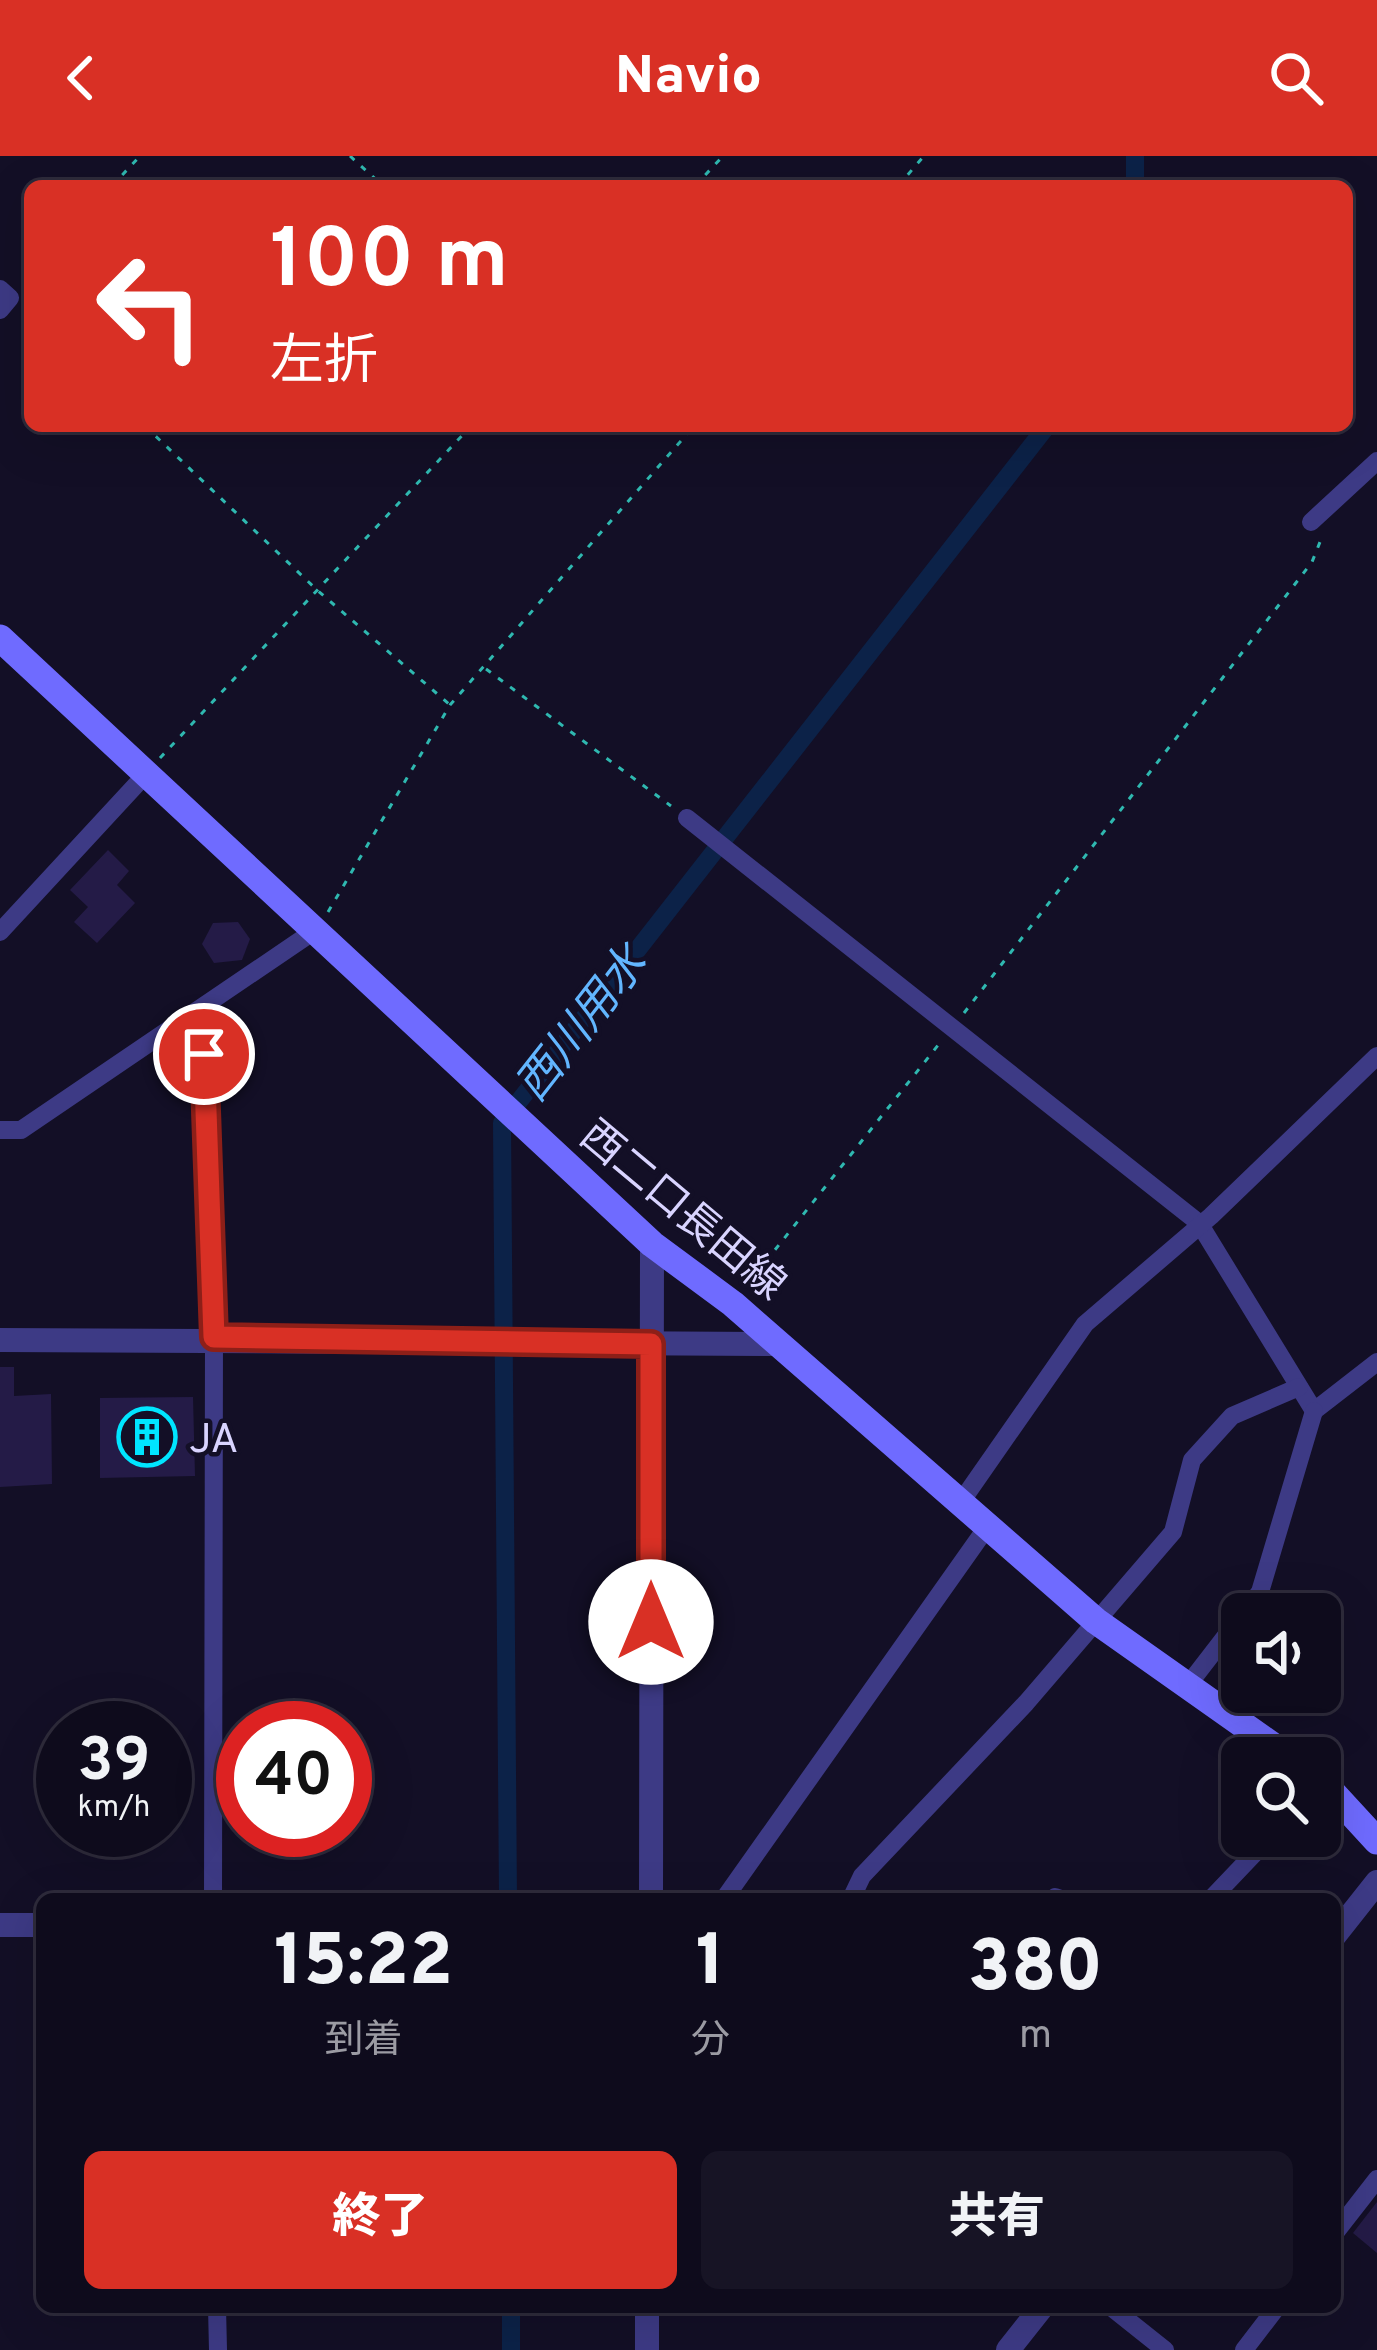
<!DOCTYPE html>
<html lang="ja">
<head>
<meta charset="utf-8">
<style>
  body { margin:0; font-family:Overpass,"Noto Sans JP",sans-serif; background:#171425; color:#f1f3f6; height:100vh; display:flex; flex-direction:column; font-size:45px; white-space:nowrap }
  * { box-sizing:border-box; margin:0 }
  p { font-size:39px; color:#9b9ba3 }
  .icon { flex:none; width:66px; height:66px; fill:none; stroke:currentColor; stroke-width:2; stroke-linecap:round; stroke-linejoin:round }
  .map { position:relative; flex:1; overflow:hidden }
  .sheet { position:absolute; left:36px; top:1737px; width:1305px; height:420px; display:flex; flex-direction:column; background:#0e0b1c; border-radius:18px; box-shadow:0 12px 48px #0002,0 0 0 3px #2e2b3b }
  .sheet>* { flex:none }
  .guide { position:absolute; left:24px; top:24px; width:1329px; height:252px; border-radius:18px; box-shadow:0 12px 48px #0002,0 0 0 3px #2e2b3b; background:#d93025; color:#fff; overflow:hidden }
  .tools { position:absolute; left:1221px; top:1437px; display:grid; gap:24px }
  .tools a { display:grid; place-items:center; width:120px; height:120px; border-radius:18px; background:#0e0b1c; box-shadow:0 12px 48px #0002,0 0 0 3px #2e2b3b; font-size:60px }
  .speed { position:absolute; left:36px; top:1545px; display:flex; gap:24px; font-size:60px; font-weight:700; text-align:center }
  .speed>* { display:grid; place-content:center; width:156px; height:156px; border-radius:50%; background:#0e0b1c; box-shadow:0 12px 48px #0002,0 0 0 3px #2e2b3b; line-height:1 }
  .speed small { font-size:30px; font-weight:400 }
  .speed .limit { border:18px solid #d22; background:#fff; color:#111 }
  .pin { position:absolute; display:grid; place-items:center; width:102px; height:102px; color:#fff; margin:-51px; border:6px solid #fff; border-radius:50%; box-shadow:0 3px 12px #0007 }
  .me { position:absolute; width:132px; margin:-66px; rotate:0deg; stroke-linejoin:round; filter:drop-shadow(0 0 9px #0008) }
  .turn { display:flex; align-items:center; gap:42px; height:252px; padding:0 48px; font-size:54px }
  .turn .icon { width:156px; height:156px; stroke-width:2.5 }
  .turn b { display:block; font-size:84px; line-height:102px }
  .eta { display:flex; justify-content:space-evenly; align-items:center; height:204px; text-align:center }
  .eta b { font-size:72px; font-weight:800; line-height:84px }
  .button { display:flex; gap:24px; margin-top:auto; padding:24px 48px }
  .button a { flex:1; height:138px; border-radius:18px; background:#d93025; color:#fff; font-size:48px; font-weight:800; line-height:138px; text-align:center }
  .button a+a { background:#171425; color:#f1f3f6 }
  header { display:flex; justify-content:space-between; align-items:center; height:156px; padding:0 48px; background:#d93025; color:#fff; font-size:54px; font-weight:800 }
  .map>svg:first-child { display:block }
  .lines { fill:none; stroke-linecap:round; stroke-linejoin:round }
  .canal { stroke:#0c2248; stroke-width:18 }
  .building { fill:#241b47 }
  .path { stroke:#2fb8b0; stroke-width:3; stroke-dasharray:6 9; stroke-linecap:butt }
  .minor { stroke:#3d3a85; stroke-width:18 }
  .tertiary { stroke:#3d3a85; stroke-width:24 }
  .secondary { stroke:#6f6bff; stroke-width:27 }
  .route-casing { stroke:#8d1f18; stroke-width:30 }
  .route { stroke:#d93025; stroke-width:21 }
  .labels { text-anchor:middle; stroke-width:9; stroke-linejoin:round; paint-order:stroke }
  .street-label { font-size:42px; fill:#d9d4ff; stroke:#130f26 }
  .poi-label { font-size:42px; fill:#d9d4ff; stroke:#130f26; text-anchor:start }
  .water-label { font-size:45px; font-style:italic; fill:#62b6ff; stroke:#130f26 }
</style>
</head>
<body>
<header><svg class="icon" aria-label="back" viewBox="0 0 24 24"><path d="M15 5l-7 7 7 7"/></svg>Navio<svg class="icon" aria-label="search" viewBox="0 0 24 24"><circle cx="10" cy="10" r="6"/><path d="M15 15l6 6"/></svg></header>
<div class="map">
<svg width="1377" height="2194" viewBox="0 0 1377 2194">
  <rect width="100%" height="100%" fill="#130f26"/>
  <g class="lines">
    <g class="canal">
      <path d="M1135,30V0"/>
      <path d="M508,1743L502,967L1047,270"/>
      <path d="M511,2151V2194"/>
    </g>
  </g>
  <g class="building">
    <path d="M108,694L129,715L117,729L135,747L97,787L74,766L88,751L70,734Z"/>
    <path d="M238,766L250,783L242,804L214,807L202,788L213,767Z"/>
    <path d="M0,1211H14V1240L51,1238L52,1328L0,1331Z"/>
    <path d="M193,1241L195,1320L100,1322V1242Z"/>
    <path d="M1377,2046V2097L1353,2077Z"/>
  </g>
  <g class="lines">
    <g class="path">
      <path d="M350,0L383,30"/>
      <path d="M112,30L140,0"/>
      <path d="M695,30L723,0"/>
      <path d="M898,30L924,0"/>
      <path d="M145,270L317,434L449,548"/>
      <path d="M486,513L671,650"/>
      <path d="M160,602L471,270"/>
      <path d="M328,756L450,549L694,270"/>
      <path d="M964,857L1312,406L1322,381"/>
      <path d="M747,1129L939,888"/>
    </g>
    <g class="minor">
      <path d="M0,133L10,142L0,154"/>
      <path d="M1311,366L1377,305"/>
      <path d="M687,662L1199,1067L1314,1255L1377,1206"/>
      <path d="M0,776L147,617"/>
      <path d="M203,851L214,1181L213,1743"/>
      <path d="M0,974H21L317,773"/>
      <path d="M963,1343L1085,1168L1211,1060L1377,900"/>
      <path d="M1243,1458L1260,1436L1314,1255"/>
      <path d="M1188,1529L1242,1459"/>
      <path d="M1055,1741L1061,1743"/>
      <path d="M724,1743L987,1371"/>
      <path d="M851,1743L862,1720L1026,1547L1173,1376L1192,1304L1232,1260L1299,1231"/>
      <path d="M1211,1743L1271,1680"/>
      <path d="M1335,2077L1377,2023"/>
      <path d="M217,2151L218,2194"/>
      <path d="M1111,2151L1165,2194"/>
      <path d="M1244,2194L1277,2151"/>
    </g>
    <g class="tertiary">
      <path d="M0,1184L777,1188"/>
      <path d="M651,1743L652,1088"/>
      <path d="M0,1769H42"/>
      <path d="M1335,1779L1377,1726"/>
      <path d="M647,2194V2151"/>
      <path d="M1008,2194L1042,2151"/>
    </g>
    <g class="secondary">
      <path d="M0,482L652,1088L733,1148L1096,1465L1290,1602"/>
      <path d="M1320,1623L1377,1685"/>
    </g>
  </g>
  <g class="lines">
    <defs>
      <path id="route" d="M204,898L214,1181L651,1188V1466"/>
    </defs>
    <use href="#route" class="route-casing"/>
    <use href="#route" class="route"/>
  </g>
  <defs>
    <symbol id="building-ring" viewBox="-11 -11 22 22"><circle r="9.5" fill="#130f26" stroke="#00e5ff" stroke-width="1.5"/><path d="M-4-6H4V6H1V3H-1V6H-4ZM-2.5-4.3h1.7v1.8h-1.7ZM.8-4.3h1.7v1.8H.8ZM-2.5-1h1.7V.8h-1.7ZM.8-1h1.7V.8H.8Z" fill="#00e5ff"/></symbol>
  </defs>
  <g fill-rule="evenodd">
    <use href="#building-ring" x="114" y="1248" width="66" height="66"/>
  </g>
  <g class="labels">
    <g class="street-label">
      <text transform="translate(684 1053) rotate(40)" y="15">西二口長田線</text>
    </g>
    <g class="poi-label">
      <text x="189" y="1296">JA</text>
    </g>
    <g class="water-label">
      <text transform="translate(580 867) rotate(-52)" y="16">西川用水</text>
    </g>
  </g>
</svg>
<div class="tools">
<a><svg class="icon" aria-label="sound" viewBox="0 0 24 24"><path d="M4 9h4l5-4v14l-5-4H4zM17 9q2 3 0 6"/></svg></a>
<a><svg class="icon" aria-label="search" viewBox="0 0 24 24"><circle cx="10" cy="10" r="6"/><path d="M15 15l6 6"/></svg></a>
</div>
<div class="speed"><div>39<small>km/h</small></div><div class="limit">40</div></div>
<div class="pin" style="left:204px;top:898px;background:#d93025"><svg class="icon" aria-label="arrive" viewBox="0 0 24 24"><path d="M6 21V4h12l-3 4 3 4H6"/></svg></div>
<svg class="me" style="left:651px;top:1466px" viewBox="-20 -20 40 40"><circle r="19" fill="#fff"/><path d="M0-13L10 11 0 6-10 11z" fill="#d93025"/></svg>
<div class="guide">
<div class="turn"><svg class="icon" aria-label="left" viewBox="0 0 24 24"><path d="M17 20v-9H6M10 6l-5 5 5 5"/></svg><div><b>100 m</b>左折</div></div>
</div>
<section class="sheet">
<div class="eta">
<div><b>15:22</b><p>到着</p></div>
<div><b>1</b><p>分</p></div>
<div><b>380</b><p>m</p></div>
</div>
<div class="button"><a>終了</a><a>共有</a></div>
</section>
</div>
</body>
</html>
